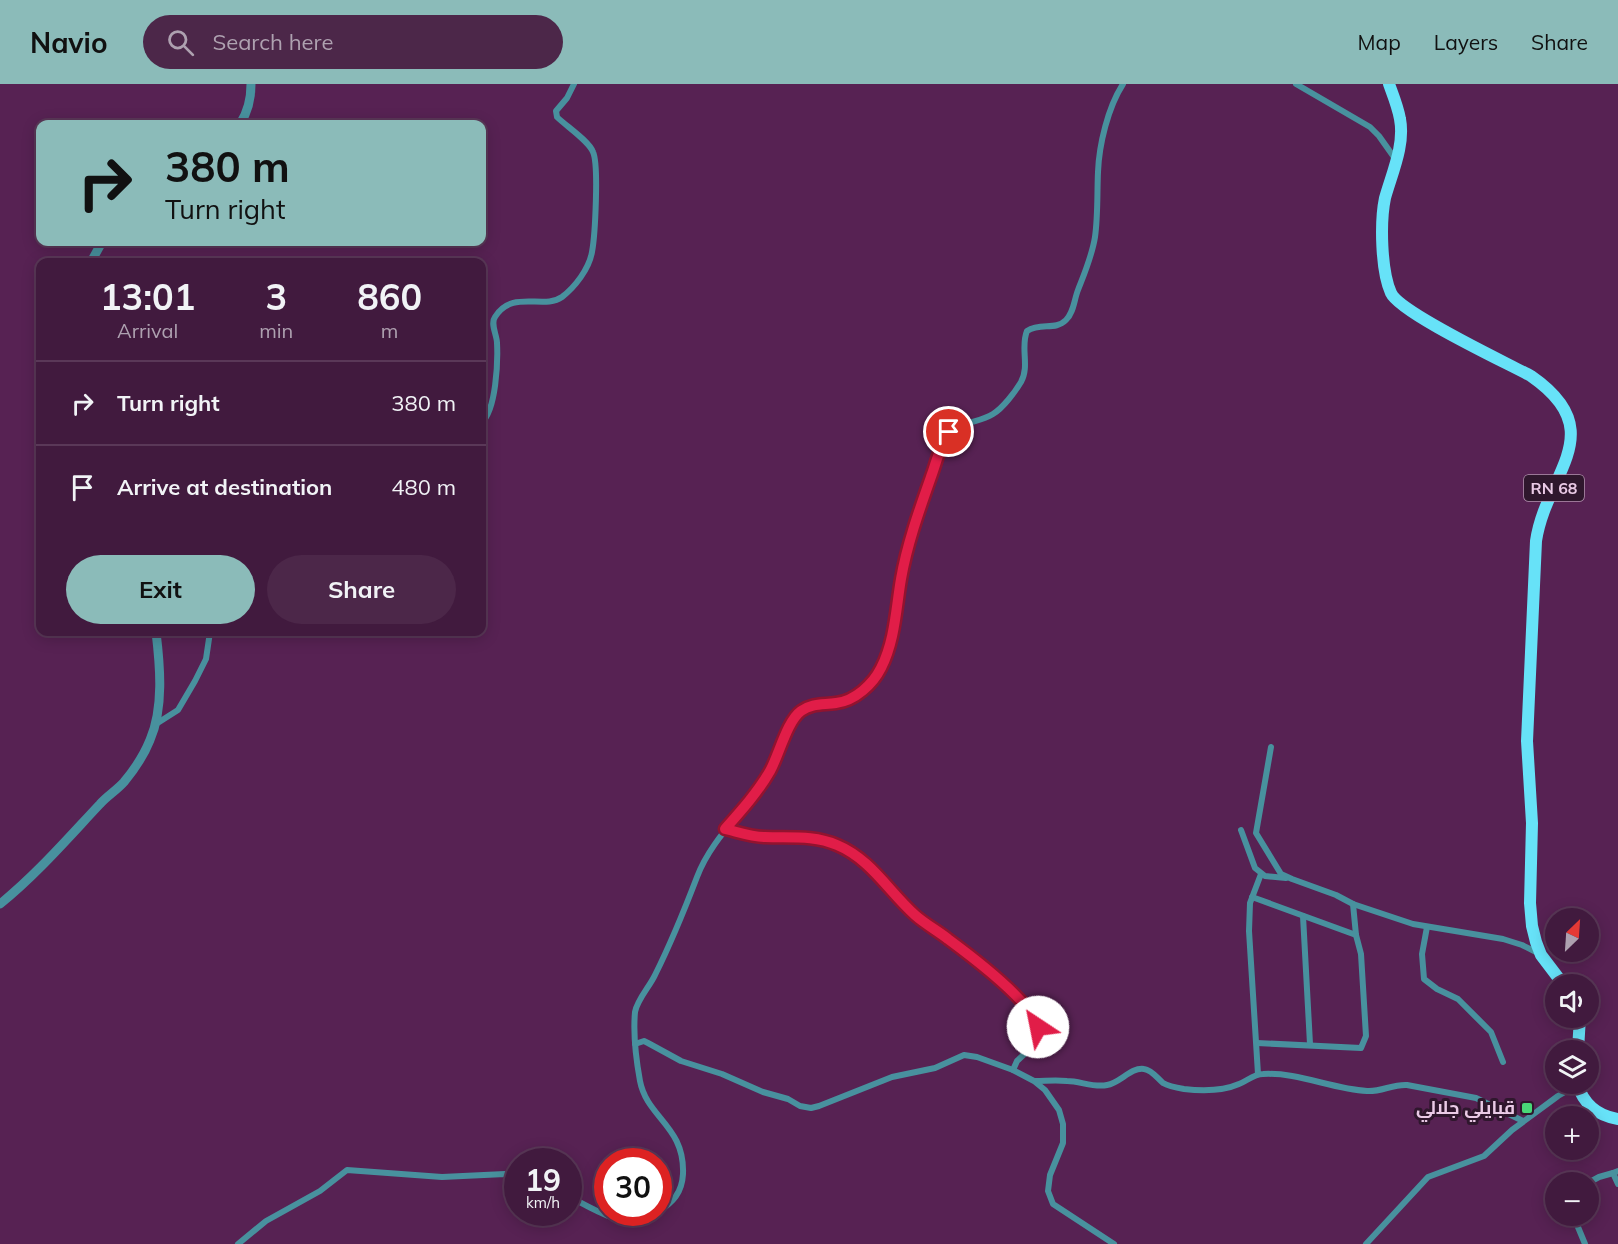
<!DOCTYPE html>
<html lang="en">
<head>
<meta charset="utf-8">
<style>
  body { margin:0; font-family:Mulish,Cairo,sans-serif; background:#4c2749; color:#f1f3f6; height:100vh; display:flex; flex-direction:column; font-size:22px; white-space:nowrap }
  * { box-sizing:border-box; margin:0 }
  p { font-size:20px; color:#aea1b0 }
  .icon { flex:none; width:33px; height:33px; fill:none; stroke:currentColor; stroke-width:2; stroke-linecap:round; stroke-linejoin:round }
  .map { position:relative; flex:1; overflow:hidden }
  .details { position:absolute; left:36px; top:174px; width:450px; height:378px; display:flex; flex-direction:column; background:#411a3e; border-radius:12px; box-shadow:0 3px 15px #0003,0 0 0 2px #5a3858 }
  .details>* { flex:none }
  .top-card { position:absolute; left:36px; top:36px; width:450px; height:126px; border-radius:12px; box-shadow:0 3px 15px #0003,0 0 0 2px #5a3858; background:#8bbbb9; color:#111; overflow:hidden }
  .needle { width:39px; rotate:25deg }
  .tools { position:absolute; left:1545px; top:824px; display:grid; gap:12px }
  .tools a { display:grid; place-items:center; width:54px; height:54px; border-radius:50%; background:#411a3e; box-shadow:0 3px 15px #0003,0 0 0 2px #5a3858; font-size:30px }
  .speed { position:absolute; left:504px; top:1064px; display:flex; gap:12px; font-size:30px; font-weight:700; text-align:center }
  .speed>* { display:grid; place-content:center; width:78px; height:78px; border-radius:50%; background:#411a3e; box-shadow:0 3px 15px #0003,0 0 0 2px #5a3858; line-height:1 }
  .speed small { font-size:15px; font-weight:400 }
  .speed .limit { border:9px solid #d22; background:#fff; color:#111 }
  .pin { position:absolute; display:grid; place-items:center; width:51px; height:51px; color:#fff; margin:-26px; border:3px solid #fff; border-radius:50%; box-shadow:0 2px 6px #0007 }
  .me { position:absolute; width:66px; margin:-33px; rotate:326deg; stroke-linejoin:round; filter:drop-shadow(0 0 4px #0008) }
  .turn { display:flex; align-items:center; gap:21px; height:126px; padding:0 30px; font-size:27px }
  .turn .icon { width:78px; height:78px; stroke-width:2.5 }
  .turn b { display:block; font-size:42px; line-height:51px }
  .eta { display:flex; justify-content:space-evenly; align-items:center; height:102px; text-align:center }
  .eta b { font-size:36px; font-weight:700; line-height:42px }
  .cta { display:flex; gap:12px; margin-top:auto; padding:12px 30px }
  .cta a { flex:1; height:69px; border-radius:36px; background:#8bbbb9; color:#111; font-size:24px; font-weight:700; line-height:69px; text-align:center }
  .cta a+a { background:#4c2749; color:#f1f3f6 }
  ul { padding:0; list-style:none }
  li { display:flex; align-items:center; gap:18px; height:84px; padding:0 30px; border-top:2px solid #5a3858 }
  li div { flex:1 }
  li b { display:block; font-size:22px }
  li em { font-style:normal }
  header { display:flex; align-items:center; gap:36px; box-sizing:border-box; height:84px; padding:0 30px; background:#8bbbb9; color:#111 }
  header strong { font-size:28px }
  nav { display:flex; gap:33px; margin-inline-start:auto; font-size:21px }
  .search { width:420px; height:54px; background:#4c2749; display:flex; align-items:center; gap:15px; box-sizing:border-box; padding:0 21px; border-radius:33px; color:#aea1b0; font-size:22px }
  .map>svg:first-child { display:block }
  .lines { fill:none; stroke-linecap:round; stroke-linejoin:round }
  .minor { stroke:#48919e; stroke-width:6 }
  .tertiary { stroke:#48919e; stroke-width:9 }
  .primary { stroke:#67e2f8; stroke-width:12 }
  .route-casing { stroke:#92132f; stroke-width:15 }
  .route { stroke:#e11d48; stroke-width:10 }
  .poi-dot { fill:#49d778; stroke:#2f172d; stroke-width:2 }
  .labels { text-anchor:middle; stroke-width:6; stroke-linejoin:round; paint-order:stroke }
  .shield { fill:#2f172d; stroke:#b294ae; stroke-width:1.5 }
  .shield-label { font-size:16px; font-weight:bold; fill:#eacae6 }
  .poi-label { font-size:18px; font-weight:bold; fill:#eacae6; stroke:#2f172d; text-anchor:end }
</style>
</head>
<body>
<header>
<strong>Navio</strong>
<div class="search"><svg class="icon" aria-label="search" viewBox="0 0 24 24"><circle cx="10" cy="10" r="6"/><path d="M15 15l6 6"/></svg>Search here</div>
<nav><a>Map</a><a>Layers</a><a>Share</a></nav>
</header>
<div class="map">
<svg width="1618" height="1160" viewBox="0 0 1618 1160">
  <rect width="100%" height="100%" fill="#572253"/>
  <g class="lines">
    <g class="minor">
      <path d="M1296,0L1370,43L1379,52L1396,76"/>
      <path d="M482,338C496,326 498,278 497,259C497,251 490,240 495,233C512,205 544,226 562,213C575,203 589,185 592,168C595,152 599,81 593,68C589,57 566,42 557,33L556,27L567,14L574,0"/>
      <path d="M156,640L178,626L195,597L206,575L210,548"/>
      <path d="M1271,663L1256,749L1281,790L1292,795L1336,811L1353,820L1413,840L1503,855L1522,861L1538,869"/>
      <path d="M725,745L764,753L795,752L816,755L838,761L868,780L916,833L949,855L1008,904L1036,933L1039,951L1035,960L1017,977L1013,986"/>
      <path d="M1241,746L1255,784L1265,792L1286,794"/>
      <path d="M1252,813L1356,851"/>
      <path d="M1303,832L1310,960"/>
      <path d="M1427,843L1422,870L1424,895L1437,905L1458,915L1491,948L1503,978"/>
      <path d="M1257,959L1361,964L1366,952L1361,870L1356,851L1353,820"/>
      <path d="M635,960L644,957L648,959L681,977L722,990L763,1008L788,1015L800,1022L811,1024L819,1022L892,993L935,984L964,971L977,973L1013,986L1034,997L1045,1006L1059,1026L1063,1040V1059L1050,1091L1048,1107L1053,1120L1114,1160"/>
      <path d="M1258,990L1249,847L1250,819L1261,790"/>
      <path d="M1035,997C1045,997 1056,996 1067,997C1080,997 1094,1004 1107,1001C1120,999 1131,983 1144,985C1152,986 1157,994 1163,999C1168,1002 1178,1004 1184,1005C1201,1007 1223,1007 1239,1000C1247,997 1254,990 1263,990C1298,988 1332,1005 1367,1007C1381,1008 1393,1000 1407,1001L1476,1014L1523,1037"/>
      <path d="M1618,1087L1613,1089L1618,1100"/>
      <path d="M1588,1099L1599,1093L1613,1089"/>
      <path d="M568,1112C588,1122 623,1145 646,1136C650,1135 654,1130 658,1128"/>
      <path d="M658,1128C673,1118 682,1109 683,1090C685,1042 647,1034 640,997C636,975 633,950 635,928C637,916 650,902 655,891C671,859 684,827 697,793C712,753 747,726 769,689C778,674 787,638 800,628C812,618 826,623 840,619C851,615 864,608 871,599C898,571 894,518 903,483C911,450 922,419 933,387C936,377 938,366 943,357C953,338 977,340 993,330C1003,324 1015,308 1021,298C1030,282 1020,263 1027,247C1041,238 1055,247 1066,236C1074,228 1074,216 1078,206C1085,188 1092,172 1095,153C1098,132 1097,110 1098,88C1099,61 1108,23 1123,0"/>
      <path d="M1573,1131L1585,1160"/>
      <path d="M238,1160L266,1137L320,1107L347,1086L442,1093L505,1090L518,1091"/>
      <path d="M1366,1160L1428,1093L1484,1072L1512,1046L1558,1012L1577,1001"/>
    </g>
    <g class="tertiary">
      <path d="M240,40C248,28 251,15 251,0"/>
      <path d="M91,178L102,158"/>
      <path d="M0,820C37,790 68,754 100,720C107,712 117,706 124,698C134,686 144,671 150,656C164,624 160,581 156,548"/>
    </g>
    <g class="primary">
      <path d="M1389,0C1393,11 1398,23 1400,35C1405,61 1392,89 1385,114C1380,138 1381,187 1391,209C1400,229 1507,279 1531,292C1612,348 1546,389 1536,457L1527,657L1532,739L1530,819L1532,842L1536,858L1541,871L1563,900"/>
      <path d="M1578,966L1580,933"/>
      <path d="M1577,999C1583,1019 1597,1032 1618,1035"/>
    </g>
  </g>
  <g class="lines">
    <defs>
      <path id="route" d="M949,348C940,361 937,376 932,390C920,424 907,460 901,495C896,524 895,557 881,584C873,600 855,617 836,619C823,621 812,619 801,627C787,637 779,671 770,687C758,708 741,727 725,745C738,748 752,753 765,753C790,754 814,751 837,761C871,775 889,808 915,831C925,840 938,847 948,855C971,872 1032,918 1038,943"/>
    </defs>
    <use href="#route" class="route-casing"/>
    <use href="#route" class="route"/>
  </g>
  <rect class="poi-dot" x="1521" y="1018" width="12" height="12" rx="3"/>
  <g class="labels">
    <rect class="shield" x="1524" y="391" width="60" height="26" rx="4.5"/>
    <g class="shield-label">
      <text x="1554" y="410">RN 68</text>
    </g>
    <g class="poi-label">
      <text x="1515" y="1030">قبايلي جلالي</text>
    </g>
  </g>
</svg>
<div class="tools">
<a><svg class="needle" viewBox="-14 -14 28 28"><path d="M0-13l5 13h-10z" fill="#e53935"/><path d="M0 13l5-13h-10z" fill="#aea1b0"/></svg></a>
<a><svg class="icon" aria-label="sound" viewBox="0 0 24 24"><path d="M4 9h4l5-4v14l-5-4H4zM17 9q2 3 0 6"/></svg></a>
<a><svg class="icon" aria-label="layers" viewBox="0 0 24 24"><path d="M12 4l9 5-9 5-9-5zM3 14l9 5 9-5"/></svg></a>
<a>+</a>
<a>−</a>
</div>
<div class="speed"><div>19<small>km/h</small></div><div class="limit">30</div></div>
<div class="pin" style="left:949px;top:348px;background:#d93025"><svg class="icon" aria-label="arrive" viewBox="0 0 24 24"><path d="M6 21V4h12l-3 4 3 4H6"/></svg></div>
<svg class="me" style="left:1038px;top:943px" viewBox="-20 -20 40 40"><circle r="19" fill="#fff"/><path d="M0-13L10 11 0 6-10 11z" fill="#e11d48"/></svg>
<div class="top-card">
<div class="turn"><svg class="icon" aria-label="right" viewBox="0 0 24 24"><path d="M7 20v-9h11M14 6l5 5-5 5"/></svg><div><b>380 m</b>Turn right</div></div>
</div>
<section class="details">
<div class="eta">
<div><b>13:01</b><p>Arrival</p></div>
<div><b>3</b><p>min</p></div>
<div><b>860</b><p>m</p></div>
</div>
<ul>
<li><svg class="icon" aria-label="right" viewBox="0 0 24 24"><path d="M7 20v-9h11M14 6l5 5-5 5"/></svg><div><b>Turn right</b></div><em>380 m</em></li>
<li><svg class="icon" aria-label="arrive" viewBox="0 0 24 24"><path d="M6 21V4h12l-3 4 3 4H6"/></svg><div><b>Arrive at destination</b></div><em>480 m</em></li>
</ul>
<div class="cta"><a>Exit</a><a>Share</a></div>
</section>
</div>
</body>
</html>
